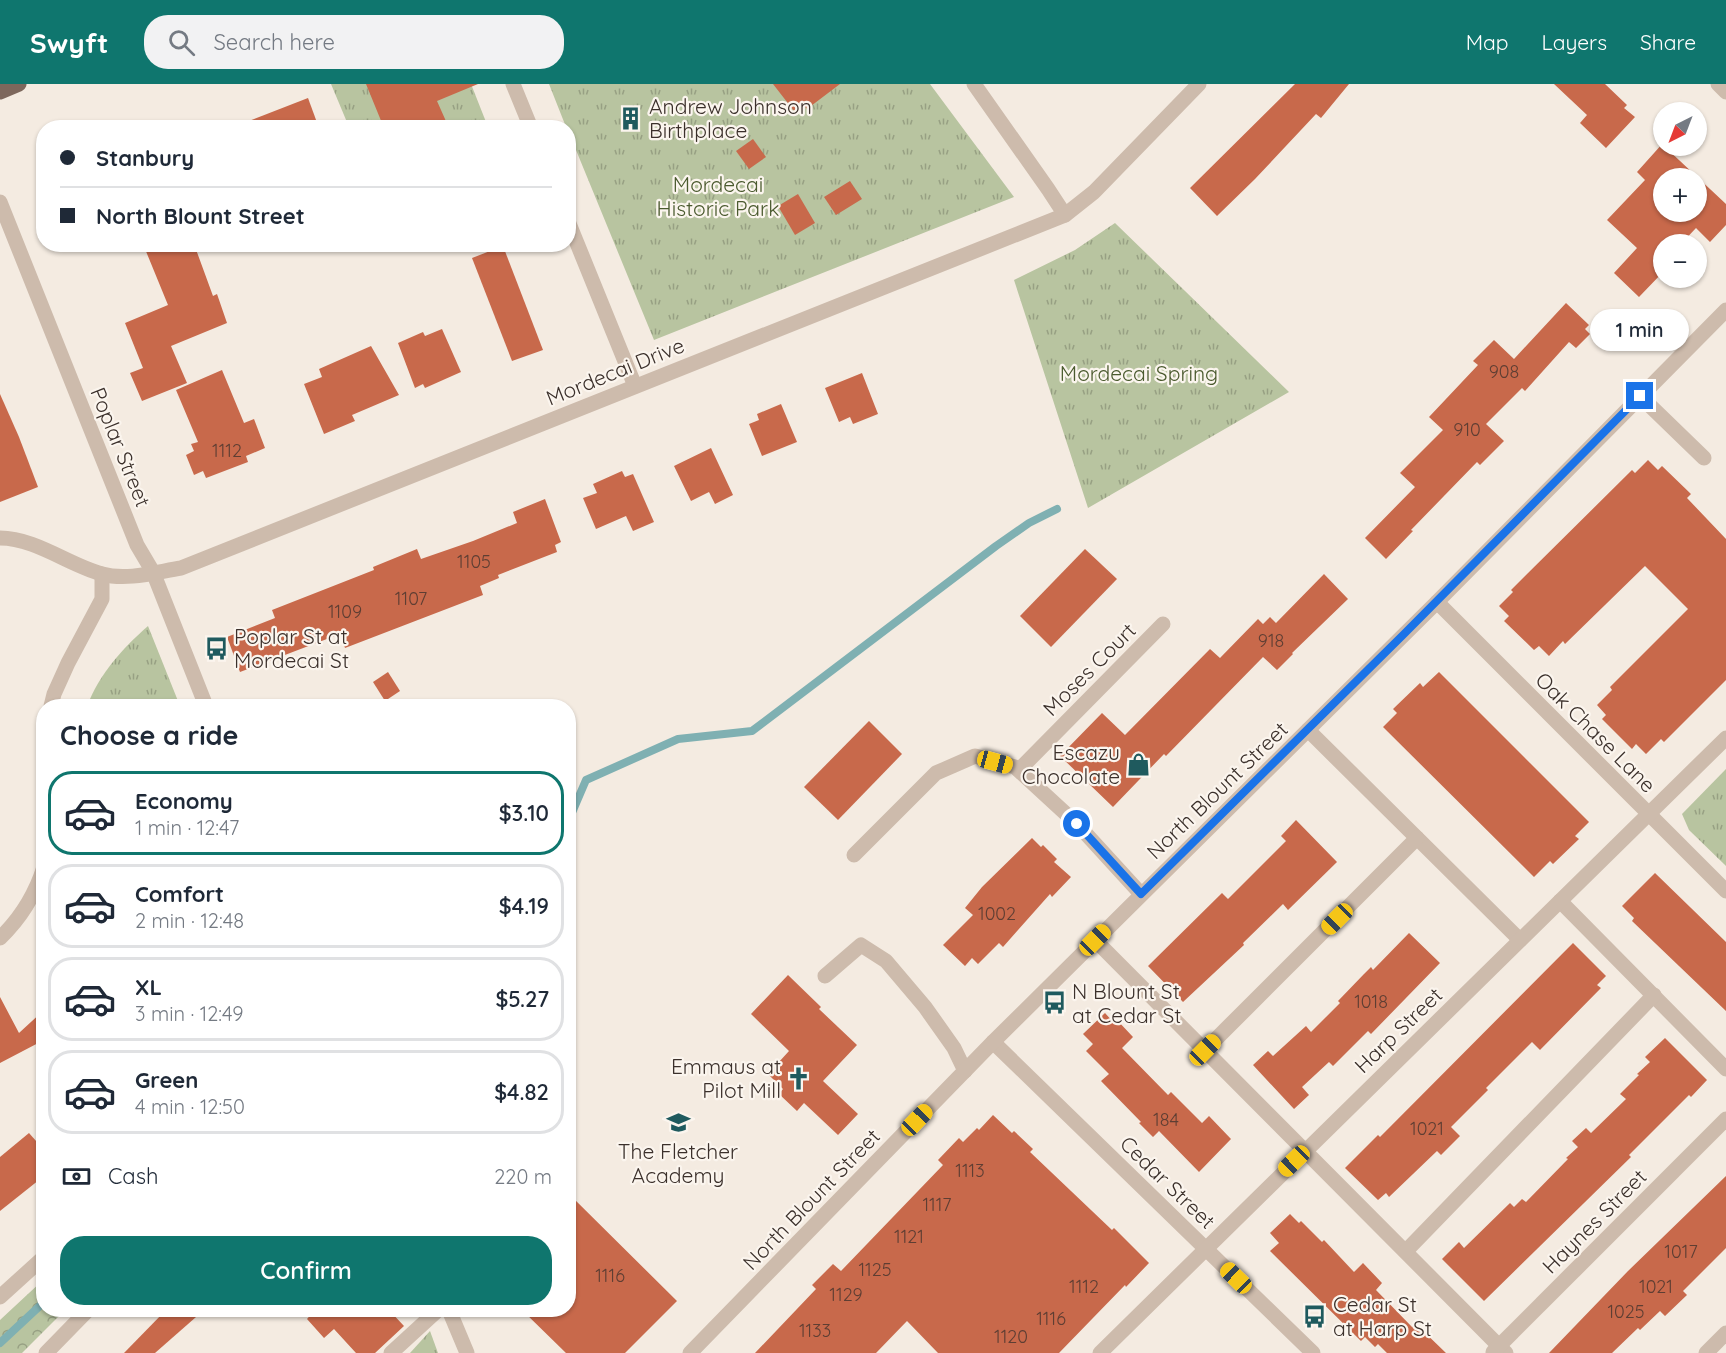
<!DOCTYPE html>
<meta charset="utf-8">
<style>
:root{--surface:#fff;--page:#f2f2f3;--text:#1f2937;--muted:#747a83;--line:#e0e1e3;--accent:#0f766e}
body{margin:0;font-family:Quicksand,sans-serif;background:var(--page);color:var(--text);height:100vh;display:flex;flex-direction:column;font-size:22px;white-space:nowrap}
*{box-sizing:border-box;margin:0}
p{font-size:20px;color:var(--muted)}
.icon{flex:none;width:33px;height:33px;fill:none;stroke:currentColor;stroke-width:2;stroke-linecap:round;stroke-linejoin:round}
.map{position:relative;flex:1;overflow:hidden}
.side{position:absolute;left:36px;top:615px;width:540px;height:618px;display:flex;flex-direction:column;background:var(--surface);border-radius:24px;box-shadow:0 2px 4px #0004}
.side>*{flex:none}
.guide{position:absolute;left:36px;top:36px;width:540px;height:132px;border-radius:24px;box-shadow:0 2px 4px #0004;display:grid;align-content:center;height:132px;padding:0 24px;background:var(--surface)}
.needle{width:39px;rotate:222deg}
.buttons{position:absolute;left:1653px;top:18px;display:grid;gap:12px}
.buttons a{display:grid;place-items:center;width:54px;height:54px;border-radius:50%;background:var(--surface);box-shadow:0 2px 4px #0004;font-size:30px}
.end{position:absolute;width:27px;height:27px;margin:-14px;border:8px solid #1a73e8;background:#fff;box-shadow:0 0 0 3px #fff}
.from{border-radius:50%}
.bubble{position:absolute;height:42px;border-radius:21px;background:var(--surface);box-shadow:0 2px 4px #0004;font-size:20px;font-weight:600;line-height:42px;text-align:center}
.car{position:absolute;width:18px;height:36px;margin:-18px -9px;border-radius:8px;box-shadow:0 0 4px 2px #0007;background:linear-gradient(#f5c518 24%,#345 0 40%,#f5c518 0 76%,#345 0 86%,#f5c518 0)}
.guide b{display:flex;align-items:center;gap:21px;height:57px;font-size:22px}
.guide b+b{border-top:2px solid var(--line)}
.guide i{width:15px;height:15px;background:var(--text)}
ul{padding:0;list-style:none}
li{display:flex;align-items:center;gap:18px;height:84px;margin:0 12px 9px;padding:0 12px;border:3px solid var(--line);border-radius:24px}
li div{flex:1}
li b{display:block;font-size:22px}
li em{font-style:normal;font-weight:600}
li.selected{border-color:var(--accent)}
li>.icon{width:54px;height:54px;stroke-width:1.5}
h2{padding:0 24px;font-size:27px;line-height:72px}
.pay{display:flex;align-items:center;gap:15px;height:66px;padding:0 24px;font-size:22px}
.pay p{margin-inline-start:auto}
.action{display:flex;gap:12px;margin-top:auto;padding:12px 24px}
.action a{flex:1;height:69px;border-radius:24px;background:var(--accent);color:#fff;font-size:24px;font-weight:600;line-height:69px;text-align:center}
header{display:flex;align-items:center;gap:36px;box-sizing:border-box;height:84px;padding:0 30px;background:var(--accent);color:#fff}
header strong{font-size:28px}
nav{display:flex;gap:33px;margin-inline-start:auto;font-size:21px}
.search{width:420px;height:54px;background:var(--page);display:flex;align-items:center;gap:15px;box-sizing:border-box;padding:0 21px;border-radius:24px;color:var(--muted);font-size:22px}
.map>svg:first-child{display:block}
</style>
<header>
<strong>Swyft</strong>
<div class="search"><svg class="icon" aria-label="search" viewBox="0 0 24 24"><circle cx="10" cy="10" r="6"/><path d="M15 15l6 6"/></svg>Search here</div>
<nav><a>Map</a><a>Layers</a><a>Share</a></nav>
</header>
<div class="map">
<svg width="1726" height="1269" viewBox="0 0 1726 1269">
<defs>
<pattern id="forest-crowns" width="20" height="18" patternUnits="userSpaceOnUse" patternTransform="scale(1.5)"><rect width="20" height="18" fill="#b8c4a0"/><path d="M2 6a3 3 0 1 1 6 0M12 15a3 3 0 1 1 6 0" fill="none" stroke="#97a083"/></pattern>
<pattern id="park-tufts" width="24" height="20" patternUnits="userSpaceOnUse" patternTransform="scale(1.5)"><rect width="24" height="20" fill="#b8c4a0"/><path d="M3 7l-1-3M5 7V3M7 7l1-3M15 17l-1-3M17 17v-4M19 17l1-3" fill="none" stroke="#97a083"/></pattern>
</defs>
<rect width="100%" height="100%" fill="#f4ebe1"/>
<!-- forest -->
<path fill="url(#forest-crowns)" d="M43 1196 44 1226H65L22 1269H0V1236Z"/>
<!-- park -->
<g fill="url(#park-tufts)">
<path d="M331 0H471L488 43H349Z"/>
<path d="M549 0H930L1014 113 654 256 569 49 568 44 566 43Z"/>
<path d="M1115 139 1289 308 1088 424 1014 196 1075 166Z"/>
<path d="M148 542 180 622H87C100 589 122 565 148 542Z"/>
<path d="M1726 685V782L1689 746 1682 730Z"/>
<path d="M430 1247 438 1269H410Z"/>
</g>
<g fill="none" stroke-linecap="round" stroke-linejoin="round">
<!-- stream -->
<g stroke="#7fb0b2" stroke-width="8">
<path d="M568 738 586 696 678 655 752 647 996 462 1029 439 1057 425"/>
<path d="M0 1259 44 1218"/>
</g>
</g>
<!-- building -->
<g fill="#c8694b" fill-rule="evenodd">
<path d="M366 0H478L437 17 449 44H384Z"/>
<path d="M773 0H840L807 25 803 20 794 27Z"/>
<path d="M1295 0H1349L1321 34 1316 30 1255 95 1217 132 1190 104Z"/>
<path d="M1554 0H1605L1627 21 1624 24 1635 33 1606 64 1580 39 1587 31Z"/>
<path d="M308 14 319 44H236V42Z"/>
<path d="M753 55 766 73 749 85 736 67Z"/>
<path d="M1663 59 1664 62 1726 120V141L1710 158 1696 144 1681 160H1664V187L1639 213 1614 189 1637 164 1607 136 1645 96 1637 88ZM1664 94H1696V128H1664Z"/>
<path d="M850 97 862 115 836 131 824 113Z"/>
<path d="M798 110 815 139 795 151 778 122Z"/>
<path d="M143 160H194L213 212 217 210 227 239 171 262 187 299 142 317 130 289 143 284 125 239 168 221Z"/>
<path d="M503 162 543 266 512 277 472 174Z"/>
<path d="M1566 219 1589 241 1585 245 1590 250 1576 264 1569 258 1525 307 1522 304 1486 340 1504 357 1480 381 1477 378 1411 446 1413 447 1386 475 1365 454 1415 403 1400 389 1443 346 1429 333 1478 281 1473 277 1494 256 1514 275Z"/>
<path d="M442 245 461 288 425 304 423 300 415 304 398 259 423 248 425 252Z"/>
<path d="M371 262 399 311 352 331 355 337 324 350 304 300 322 293 319 285Z"/>
<path d="M222 286 244 339 254 335 265 364 246 372 248 378 206 394 203 387 194 391 186 371 194 367 191 360 198 358 176 306Z"/>
<path d="M862 289 878 330 853 340 850 333 839 338 825 304Z"/>
<path d="M0 310 19 353 38 403 0 418Z"/>
<path d="M781 320 797 358 762 372 749 340 759 336 757 330Z"/>
<path d="M711 364 733 411 715 420 709 408 691 417 674 382Z"/>
<path d="M1648 376 1658 386 1662 382 1691 410 1687 414 1726 455V596L1664 658 1661 655 1646 670 1636 660 1632 665 1602 635 1606 631 1597 621 1612 606 1610 603 1688 525 1645 482 1565 560 1563 557 1549 572 1539 562 1534 566 1504 537 1509 532 1499 522 1513 508 1511 506 1632 386 1635 389Z"/>
<path d="M622 387 625 393 633 390 654 438 633 447 626 432 596 445 583 414 597 409 593 400Z"/>
<path d="M545 415 561 458 555 461 557 468 498 491 499 494 480 502 483 511 345 564 340 550 240 588 227 553 275 534 272 526 374 486 373 483 417 465 421 475 473 457 517 439 513 428Z"/>
<path d="M1085 465 1117 495 1051 563 1020 532Z"/>
<path d="M1324 490 1348 515 1292 569 1293 570 1277 586 1263 573 1166 672 1164 670 1113 723 1060 672 1102 629 1125 651 1210 565 1220 574 1258 535 1263 540 1270 533 1276 539Z"/>
<path d="M388 588 400 607 385 617 373 598Z"/>
<path d="M1439 588 1589 738 1575 752 1579 755 1553 780 1550 777 1534 793 1383 643 1397 629 1393 625 1420 599 1423 603Z"/>
<path d="M869 637 902 670 838 736 804 703Z"/>
<path d="M1296 736 1337 778 1288 826 1283 820 1243 859 1244 861 1183 918 1148 882 1222 809 1228 815 1286 757 1281 752Z"/>
<path d="M1032 754 1041 763 1043 761 1057 775 1054 778 1071 793 1052 813 1050 810 1003 863 999 859 978 880 972 874 965 882 943 861 973 831 965 824 982 803Z"/>
<path d="M1655 789 1726 858V927L1632 837 1634 834 1622 822Z"/>
<path d="M1409 849 1440 879 1371 950 1368 947 1333 982 1329 978 1302 1003 1309 1011 1294 1025 1253 981 1268 967 1273 972 1306 942 1311 948 1340 919 1338 917 1364 890 1371 883 1373 886Z"/>
<path d="M1573 859 1606 892 1597 901 1601 904 1540 966 1532 958 1486 1004 1488 1006 1451 1043 1460 1052 1441 1071 1437 1067 1389 1113 1386 1109 1378 1116 1345 1084 1378 1051 1380 1053Z"/>
<path d="M788 891 821 923 819 925 857 961 823 997 858 1030 838 1051 804 1019 797 1027 779 1010 783 1005 768 990 789 967 751 930Z"/>
<path d="M0 913 19 949 44 926V956L0 979Z"/>
<path d="M1105 929 1114 939 1117 936 1133 953 1122 964 1168 1011 1171 1008 1202 1039 1209 1032 1231 1055 1199 1088 1159 1047 1153 1053 1139 1039 1141 1038 1101 997 1109 990 1086 967 1093 960 1083 950Z"/>
<path d="M1665 954 1707 996 1691 1013 1689 1011 1629 1071 1631 1073 1484 1217 1442 1175 1459 1158 1464 1164 1510 1119 1514 1123 1522 1115 1526 1118 1568 1075 1566 1074 1578 1063 1572 1057 1586 1044 1591 1049 1626 1015 1620 1010 1639 991 1637 990 1650 978 1645 973Z"/>
<path d="M993 1031 1012 1049 1014 1047 1033 1065 1030 1068 1112 1146 1114 1144 1149 1179 1126 1203 1125 1201 1059 1269H938L907 1237 876 1269H755L816 1205 812 1201 833 1180 841 1187 943 1081 938 1076 959 1054 963 1058 977 1044 979 1046Z"/>
<path d="M29 1049 44 1066V1092L0 1127V1073Z"/>
<path d="M1726 1092V1164L1683 1207 1687 1211 1665 1232 1660 1227 1640 1246 1638 1244 1612 1269H1549L1628 1187Z"/>
<path d="M568 1109 677 1217 625 1269H566L522 1226H568Z"/>
<path d="M1290 1130 1299 1139 1301 1137 1322 1158 1324 1156 1354 1188 1363 1179 1382 1199 1376 1206 1412 1243 1416 1240 1446 1269H1387L1378 1260 1375 1263 1365 1253 1361 1257 1270 1167 1279 1159 1270 1149Z"/>
<path d="M166 1226H204L155 1269H124Z"/>
<path d="M315 1226H389L404 1242 375 1269H356L334 1245 324 1254 307 1235Z"/>
</g>
<g fill="none" stroke-linecap="round" stroke-linejoin="round">
<!-- minor -->
<g stroke="#cdbbac" stroke-width="15">
<path d="M513 0 531 44"/>
<path d="M974 0 1048 105 1065 131"/>
<path d="M1718 0 1726 8"/>
<path d="M0 118 137 461 153 488 206 622"/>
<path d="M568 137 635 302"/>
<path d="M1640 312 1704 374"/>
<path d="M0 454C35 454 69 481 102 490 127 497 156 488 181 484L1065 131 1094 108 1199 0"/>
<path d="M1437 518 1726 807"/>
<path d="M51 622 54 610 68 579 102 515V490"/>
<path d="M1308 646 1520 856"/>
<path d="M1019 686 1163 540"/>
<path d="M854 771 936 689 975 672 1015 683 1077 740 1141 810"/>
<path d="M1560 817 1726 985"/>
<path d="M0 854C22 833 35 811 44 783"/>
<path d="M1095 856 1506 1269"/>
<path d="M825 892 861 861 886 877 925 923 954 964 965 987"/>
<path d="M993 958 1313 1269"/>
<path d="M1205 966 1417 754"/>
<path d="M1406 1167 1654 911"/>
<path d="M0 1213 44 1173"/>
<path d="M449 1226 467 1269"/>
<path d="M1493 1268 1726 1035"/>
<path d="M46 1269 88 1226"/>
<path d="M391 1269 438 1226"/>
<path d="M690 1269 993 958 1437 518 1726 226"/>
<path d="M1100 1269 1726 654"/>
<path d="M1706 1269 1726 1249"/>
</g>
<!-- major -->
<path stroke="#7d675c" stroke-width="15" d="M0 8 19 0"/>
</g>
<g fill="none" stroke-linecap="round" stroke-linejoin="round">
<!-- route -->
<path stroke="#1a73e8" stroke-width="8" d="M1077 740 1141 810 1404 550 1640 312"/>
</g>
<!-- icons -->
<defs>
<symbol id="building-bare" viewBox="-9 -9 18 18"><path d="M-4-6H4V6H1V3H-1V6H-4ZM-2.5-4.3h1.7v1.8h-1.7ZM.8-4.3h1.7v1.8H.8ZM-2.5-1h1.7V.8h-1.7ZM.8-1h1.7V.8H.8Z" fill="#1f5a5e" stroke="#fbf5ee" stroke-width="2.5" paint-order="stroke"/></symbol>
<symbol id="bus-bare" viewBox="-9 -9 18 18"><path d="M-5-6H5V4H4V6H2V4H-2V6H-4V4H-5ZM-3.5-4V0h7V-4ZM-3.5 1.2v1.5H-2V1.2ZM2 1.2v1.5H3.5V1.2Z" fill="#1f5a5e" stroke="#fbf5ee" stroke-width="2.5" paint-order="stroke"/></symbol>
<symbol id="shop-bare" viewBox="-9 -9 18 18"><path d="M-5-2.5h2.3a2.7 3.5 0 0 1 5.4 0H5L5.5 6h-11ZM-1.5-2.5h3a1.5 2.3 0 0 0-3 0Z" fill="#1f5a5e" stroke="#fbf5ee" stroke-width="2.5" paint-order="stroke"/></symbol>
<symbol id="church-bare" viewBox="-9 -9 18 18"><path d="M-1.2-6h2.4v3.5h3.3v2.4h-3.3V6h-2.4V-.1h-3.3v-2.4h3.3Z" fill="#1f5a5e" stroke="#fbf5ee" stroke-width="2.5" paint-order="stroke"/></symbol>
<symbol id="school-bare" viewBox="-9 -9 18 18"><path d="M0-5L7-2L0 1L-7-2ZM-4 1L0 2.5L4 1V4Q0 6-4 4Z" fill="#1f5a5e" stroke="#fbf5ee" stroke-width="2.5" paint-order="stroke"/></symbol>
</defs>
<g fill-rule="evenodd">
<use href="#building-bare" x="614" y="18" width="33" height="33"/>
<use href="#bus-bare" x="200" y="548" width="33" height="33"/>
<use href="#shop-bare" x="1122" y="664" width="33" height="33"/>
<use href="#bus-bare" x="1038" y="902" width="33" height="33"/>
<use href="#church-bare" x="782" y="978" width="33" height="33"/>
<use href="#school-bare" x="662" y="1022" width="33" height="33"/>
<use href="#bus-bare" x="1298" y="1216" width="33" height="33"/>
</g>
<g text-anchor="middle" dominant-baseline="central" stroke-width="4.5" stroke-linejoin="round" paint-order="stroke">
<!-- number labels -->
<g font-size="18" fill="#5e3e33">
<text x="1504" y="287">908</text>
<text x="1467" y="345">910</text>
<text x="227" y="366">1112</text>
<text x="474" y="477">1105</text>
<text x="411" y="514">1107</text>
<text x="345" y="527">1109</text>
<text x="1271" y="556">918</text>
<text x="997" y="829">1002</text>
<text x="1371" y="917">1018</text>
<text x="1166" y="1035">184</text>
<text x="1427" y="1044">1021</text>
<text x="970" y="1086">1113</text>
<text x="937" y="1120">1117</text>
<text x="909" y="1152">1121</text>
<text x="1681" y="1167">1017</text>
<text x="875" y="1185">1125</text>
<text x="610" y="1191">1116</text>
<text x="1084" y="1202">1112</text>
<text x="1656" y="1202">1021</text>
<text x="846" y="1210">1129</text>
<text x="1626" y="1227">1025</text>
<text x="1051" y="1234">1116</text>
<text x="815" y="1246">1133</text>
<text x="1011" y="1252">1120</text>
</g>
<!-- poi labels -->
<g font-size="21" fill="#3b302b" stroke="#fbf5ee" text-anchor="start">
<text x="649" y="22">Andrew Johnson<tspan x="649" dy="24">Birthplace</tspan></text>
<text x="234" y="552">Poplar St at<tspan x="234" dy="24">Mordecai St</tspan></text>
<text x="1120" y="668" text-anchor="end">Escazu<tspan x="1120" dy="24">Chocolate</tspan></text>
<text x="1072" y="907">N Blount St<tspan x="1072" dy="24">at Cedar St</tspan></text>
<text x="781" y="982" text-anchor="end">Emmaus at<tspan x="781" dy="24">Pilot Mill</tspan></text>
<text x="678" y="1067" text-anchor="middle">The Fletcher<tspan x="678" dy="24">Academy</tspan></text>
<text x="1333" y="1220">Cedar St<tspan x="1333" dy="24">at Harp St</tspan></text>
</g>
<!-- park labels -->
<g font-size="21" fill="#4a5a2e" stroke="#fbf5ee">
<text x="718" y="100">Mordecai<tspan x="718" dy="24">Historic Park</tspan></text>
<text x="1139" y="289">Mordecai Spring</text>
</g>
<!-- street labels -->
<g font-size="21" fill="#3b302b" stroke="#fbf5ee">
<text transform="translate(615 287) rotate(-22)">Mordecai Drive</text>
<text transform="translate(121 363) rotate(68)">Poplar Street</text>
<text transform="translate(1089 585) rotate(-45)">Moses Court</text>
<text transform="translate(1596 648) rotate(45)">Oak Chase Lane</text>
<text transform="translate(1217 706) rotate(-44)">North Blount Street</text>
<text transform="translate(1398 946) rotate(-44)">Harp Street</text>
<text transform="translate(1168 1098) rotate(44)">Cedar Street</text>
<text transform="translate(811 1115) rotate(-46)">North Blount Street</text>
<text transform="translate(1594 1137) rotate(-45)">Haynes Street</text>
</g>
</g>
</svg>
<div class="buttons">
<a><svg class="needle" viewBox="-14 -14 28 28"><path d="M0-13l5 13h-10z" fill="#e53935"/><path d="M0 13l5-13h-10z" fill="#747a83"/></svg></a>
<a>+</a>
<a>−</a>
</div>
<i class="end from" style="left:1077px;top:740px"></i>
<i class="end" style="left:1640px;top:312px"></i>
<div class="bubble" style="left:1590px;top:225px;width:99px">1 min</div>
<i class="car" style="left:995px;top:678px;rotate:105deg"></i>
<i class="car" style="left:1337px;top:835px;rotate:225deg"></i>
<i class="car" style="left:1095px;top:856px;rotate:45deg"></i>
<i class="car" style="left:1205px;top:966px;rotate:45deg"></i>
<i class="car" style="left:917px;top:1036px;rotate:44deg"></i>
<i class="car" style="left:1294px;top:1077px;rotate:226deg"></i>
<i class="car" style="left:1236px;top:1194px;rotate:314deg"></i>
<div class="guide">
<b><i class="from"></i>Stanbury</b>
<b><i></i>North Blount Street</b>
</div>
<section class="side">
<h2>Choose a ride</h2>
<ul>
<li class="selected"><svg class="icon" aria-label="car" viewBox="0 0 24 24"><path d="M5 17H2v-5l4-1 3-4h7l3 4 3 1v5h-3M9 17h6M6 11h13"/><circle cx="7" cy="17" r="2"/><circle cx="17" cy="17" r="2"/></svg><div><b>Economy</b><p>1 min · 12:47</p></div><em>$3.10</em></li>
<li><svg class="icon" aria-label="car" viewBox="0 0 24 24"><path d="M5 17H2v-5l4-1 3-4h7l3 4 3 1v5h-3M9 17h6M6 11h13"/><circle cx="7" cy="17" r="2"/><circle cx="17" cy="17" r="2"/></svg><div><b>Comfort</b><p>2 min · 12:48</p></div><em>$4.19</em></li>
<li><svg class="icon" aria-label="car" viewBox="0 0 24 24"><path d="M5 17H2v-5l4-1 3-4h7l3 4 3 1v5h-3M9 17h6M6 11h13"/><circle cx="7" cy="17" r="2"/><circle cx="17" cy="17" r="2"/></svg><div><b>XL</b><p>3 min · 12:49</p></div><em>$5.27</em></li>
<li><svg class="icon" aria-label="car" viewBox="0 0 24 24"><path d="M5 17H2v-5l4-1 3-4h7l3 4 3 1v5h-3M9 17h6M6 11h13"/><circle cx="7" cy="17" r="2"/><circle cx="17" cy="17" r="2"/></svg><div><b>Green</b><p>4 min · 12:50</p></div><em>$4.82</em></li>
</ul>
<div class="pay"><svg class="icon" aria-label="cash" viewBox="0 0 24 24"><path d="M3 7h18v10H3z"/><circle cx="12" cy="12" r="2"/></svg>Cash<p>220 m</p></div>
<div class="action"><a>Confirm</a></div>
</section>
</div>
